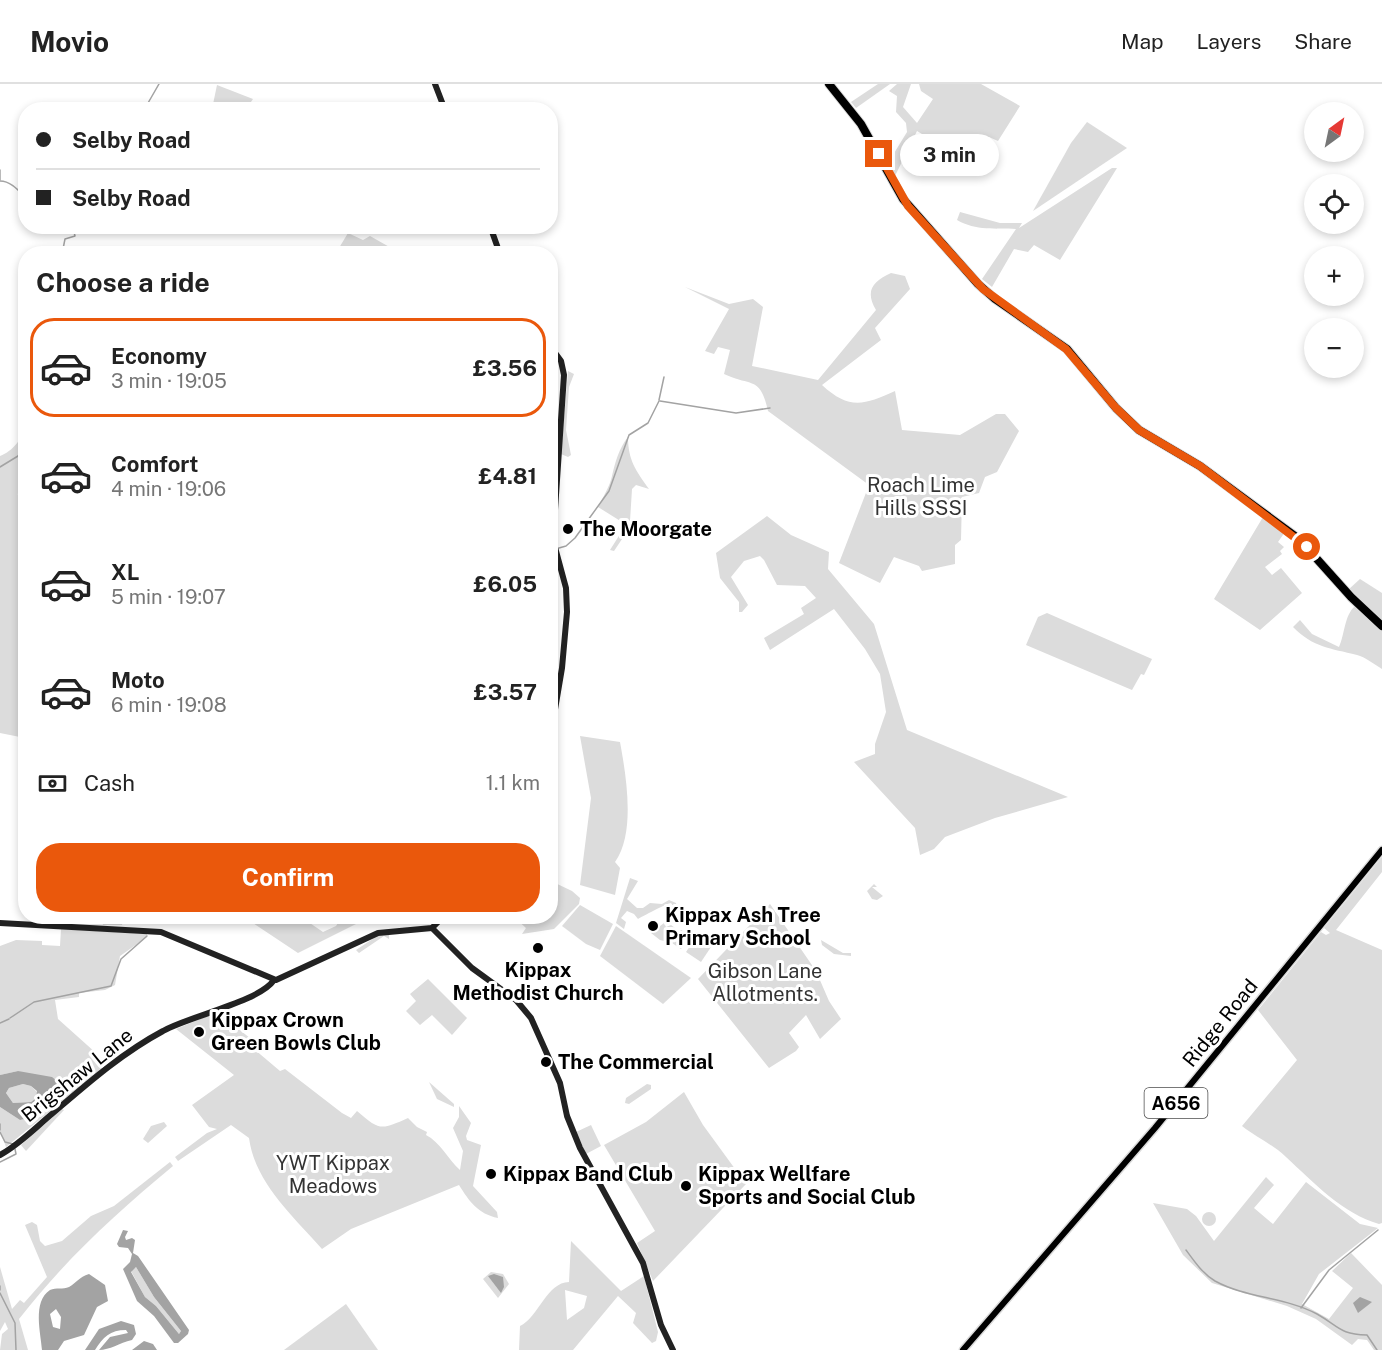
<!DOCTYPE html>
<meta charset="utf-8">
<style>
:root{--surface:#fff;--page:#f2f2f2;--text:#222;--muted:#767676;--line:#e0e0e0;--accent:#ea580c}
body{margin:0;font-family:"Public Sans",sans-serif;background:var(--page);color:var(--text);height:100vh;display:flex;flex-direction:column;font-size:22px;white-space:nowrap}
*{box-sizing:border-box;margin:0}
p{font-size:20px;color:var(--muted)}
.icon{flex:none;width:33px;height:33px;fill:none;stroke:currentColor;stroke-width:2;stroke-linecap:round;stroke-linejoin:round}
.map{position:relative;flex:1;overflow:hidden}
.sheet{position:absolute;left:18px;top:162px;width:540px;height:678px;display:flex;flex-direction:column;background:var(--surface);border-radius:24px;box-shadow:0 3px 9px #0003}
.sheet>*{flex:none}
.banner{position:absolute;left:18px;top:18px;width:540px;height:132px;border-radius:24px;box-shadow:0 3px 9px #0003;display:grid;align-content:center;height:132px;padding:0 18px;background:var(--surface)}
.needle{width:39px;rotate:33deg}
.buttons{position:absolute;left:1304px;top:18px;display:grid;gap:12px}
.buttons a{display:grid;place-items:center;width:60px;height:60px;border-radius:50%;background:var(--surface);box-shadow:0 3px 9px #0003;font-size:30px}
.end{position:absolute;width:27px;height:27px;margin:-14px;border:8px solid #ea580c;background:#fff;box-shadow:0 0 0 3px #fff}
.from{border-radius:50%}
.bubble{position:absolute;height:42px;border-radius:21px;background:var(--surface);box-shadow:0 3px 9px #0003;font-size:20px;font-weight:700;line-height:42px;text-align:center}
.banner b{display:flex;align-items:center;gap:21px;height:57px;font-size:22px}
.banner b+b{border-top:2px solid var(--line)}
.banner i{width:15px;height:15px;background:var(--text)}
ul{padding:0;list-style:none}
li{display:flex;align-items:center;gap:18px;height:99px;margin:0 12px 9px;padding:0 6px;border:3px solid transparent;border-radius:24px}
li div{flex:1}
li b{display:block;font-size:22px}
li em{font-style:normal;font-weight:700}
li.active{border-color:var(--accent)}
li>.icon{width:54px;height:54px;stroke-width:1.5}
h2{padding:0 18px;font-size:27px;line-height:72px}
.pay{display:flex;align-items:center;gap:15px;height:66px;padding:0 18px;font-size:22px}
.pay p{margin-inline-start:auto}
.cta{display:flex;gap:12px;margin-top:auto;padding:12px 18px}
.cta a{flex:1;height:69px;border-radius:24px;background:var(--accent);color:#fff;font-size:24px;font-weight:700;line-height:69px;text-align:center}
header{display:flex;align-items:center;gap:36px;box-sizing:border-box;height:84px;padding:0 30px;background:var(--surface);border-bottom:2px solid var(--line)}
header strong{font-size:28px}
nav{display:flex;gap:33px;margin-inline-start:auto;font-size:21px}
.map>svg:first-child{display:block}
</style>
<header>
<strong>Movio</strong>
<nav><a>Map</a><a>Layers</a><a>Share</a></nav>
</header>
<div class="map">
<svg width="1382" height="1266" viewBox="0 0 1382 1266">
<rect width="100%" height="100%" fill="#fff"/>
<!-- green -->
<g fill="#dcdcdc" fill-rule="evenodd">
<path d="M878 0H890L856 24 851 18Z"/>
<path d="M897 0H911L903 23 917 39 933 15 921 7 919 0H981L1020 22 998 57 989 53 970 79 917 47 895 92 888 79 907 48 906 39 896 28 897 12 889 7Z"/>
<path d="M217 1 253 15 246 25H212Z"/>
<path d="M1087 38 1127 64 1033 127 1071 59Z"/>
<path d="M1112 84H1117L1060 176 1034 161 1028 168 1014 165 992 203 982 195 1016 145C996 144 976 147 957 136L960 128 1000 139H1022L1019 144Z"/>
<path d="M348 149 363 156 370 152 400 169H336Z"/>
<path d="M891 189 905 192 910 205 875 244 881 256 822 301C849 326 864 321 895 307L902 346 960 351 996 330H1005L1019 347 997 388 985 393 979 409 962 413 961 456 955 461V480L922 487 919 482 894 473 880 499 839 479 869 401 768 327C760 291 751 303 724 290L730 266 718 263 714 270 705 267 729 225 685 203 729 220 753 215 763 223 752 282 818 296 876 226C865 207 872 198 891 189Z"/>
<path d="M568 287 574 290 569 303 566 346 571 371 568 373 561 370Z"/>
<path d="M25 339V399L17 411 25 403V654L0 649V372C13 367 24 354 25 339Z"/>
<path d="M628 353C628 376 636 387 649 405L636 401 632 405 630 437 624 440 626 449 614 467 610 466 622 447V438L598 423C603 413 610 402 612 392 615 379 619 364 628 353Z"/>
<path d="M767 432 791 451 829 468 828 485 874 540 907 646 1068 713 995 734 945 753 934 765 920 771 915 744 854 678 875 670V660L886 628 880 590 865 565 834 525 770 566 764 554 804 530 801 524 816 514 805 502 777 501 764 476 760 472 744 477 731 493 748 521 742 528H739V518L720 494 716 469Z"/>
<path d="M1263 433 1285 448 1278 458 1284 463 1280 467 1282 470 1265 483 1272 491 1281 484 1302 509 1260 546 1214 515Z"/>
<path d="M1360 495 1382 509V538L1348 506Z"/>
<path d="M1355 522 1382 546V585C1374 580 1365 573 1357 571 1330 564 1314 564 1293 543L1300 536 1312 550 1339 563C1345 550 1344 532 1355 522Z"/>
<path d="M1047 529 1152 575 1144 591 1141 590 1132 606 1026 561 1038 533Z"/>
<path d="M580 652 620 658C626 691 636 749 615 778L620 784 615 811 580 801 591 714Z"/>
<path d="M1382 773V788L1336 846 1382 866V1139L1379 1140C1343 1130 1313 1098 1286 1073 1271 1059 1257 1054 1242 1042L1297 976 1258 926 1321 848 1326 851 1330 849 1324 844Z"/>
<path d="M630 794 638 797 627 815 637 824H643L650 819 662 820 669 816 676 819 677 823 675 825 671 819C668 819 641 833 638 835L634 830 627 827 621 834 626 838 624 845 616 839Z"/>
<path d="M551 797 572 807 580 814 579 820 554 845 522 850 526 844 514 833 550 832Z"/>
<path d="M874 800 877 803H872L883 812 877 816 872 815 867 807Z"/>
<path d="M770 820 816 887 829 917 841 935 820 955 806 931 789 949 799 963 796 967 769 984 698 895Z"/>
<path d="M580 821 613 840 600 866 586 860 562 842Z"/>
<path d="M104 833H124L122 841H103L101 834Z"/>
<path d="M244 833H301L323 848 336 842 342 833H365L366 835 298 869Z"/>
<path d="M664 839 666 843 671 841 675 844 664 857 660 856 651 849Z"/>
<path d="M616 842 691 894 663 920 600 872Z"/>
<path d="M61 845 147 850V853L120 872 115 901 105 906 79 909V913L55 916 58 935 106 978 96 990 6 1063 0 1046V1023L20 1036 30 1034 57 1008 18 987 0 991V862L16 856 42 857V861L60 862Z"/>
<path d="M681 846 690 851 681 865 672 859Z"/>
<path d="M389 849V855L384 852 359 869 356 866 377 852Z"/>
<path d="M696 853 711 863 701 878 686 868Z"/>
<path d="M821 856 843 869H851V872L834 870 822 861Z"/>
<path d="M428 895 467 934 452 951 432 931 420 941 406 927 416 917 410 910Z"/>
<path d="M217 928 255 958 252 962 254 965 280 987 285 985 342 1029 351 1034 357 1027C380 1047 381 1046 408 1034L417 1043 427 1048 426 1051C440 1058 448 1075 460 1086L463 1067 453 1044 459 1033V1022L471 1039 466 1052 467 1056 481 1061 473 1102 497 1128 498 1134C478 1130 469 1117 459 1101L351 1145 322 1165C293 1132 255 1099 249 1054L231 1041 178 1077 175 1073 207 1049 217 1045 209 1043 192 1021 234 991 176 945Z"/>
<path d="M429 998 454 1020V1023L437 1015Z"/>
<path d="M23 1000 31 1002 37 1008 36 1014 31 1018 13 1019 6 1009 9 1004Z"/>
<path d="M647 1000 651 1001V1005L629 1020 625 1019 626 1014Z"/>
<path d="M684 1008 703 1041 746 1100 653 1197 637 1159 655 1147 604 1061 646 1038Z"/>
<path d="M62 1025 64 1026 26 1067 21 1061Z"/>
<path d="M164 1038 167 1042 148 1059 143 1055 151 1042Z"/>
<path d="M591 1041 601 1062 586 1070 576 1048Z"/>
<path d="M170 1078 173 1082C115 1130 66 1175 19 1235L28 1266H0L2 1250 8 1245 5 1238 0 1247V1183L12 1225 20 1216 24 1219 47 1193 25 1141 32 1138 37 1141 40 1157 45 1162 62 1157 91 1132 114 1122Z"/>
<path d="M1266 1093 1274 1101 1254 1124 1273 1140 1306 1098 1360 1140 1378 1144 1319 1190 1302 1220 1329 1235 1353 1204 1332 1187 1351 1169 1382 1201V1266H1374L1367 1256 1358 1255 1352 1261 1316 1235 1287 1222 1212 1199 1183 1171 1153 1119 1187 1125 1196 1132 1214 1157Z"/>
<circle cx="1209" cy="1135" r="7"/>
<path d="M571 1157 621 1207 644 1192 658 1248 656 1257 652 1259 633 1239 636 1229 618 1212 573 1266H519L520 1242C538 1234 547 1198 569 1198ZM565 1206 587 1212 584 1224 567 1236Z"/>
<path d="M136 1183 154 1213 181 1247 179 1250 156 1222 145 1213 131 1187Z"/>
<path d="M491 1188 503 1190 509 1200 498 1214 483 1195Z"/>
<path d="M346 1220 378 1266H284Z"/>
</g>
<!-- water -->
<g fill="#a3a3a3" fill-rule="evenodd">
<path d="M18 987 52 993 62 1001 30 1034 20 1036 0 1023V991ZM23 1000 31 1002 37 1007 36 1014 31 1018 13 1019 6 1009 9 1004Z"/>
<path d="M123 1146 128 1147 125 1153 126 1156 132 1154 135 1156 133 1169 138 1172 189 1246 188 1250 178 1259H174L154 1232 137 1217 123 1185 130 1178 132 1170 128 1164 119 1163 117 1160ZM136 1183 154 1213 181 1247 179 1250 156 1222 145 1213 131 1188Z"/>
<path d="M89 1190 105 1201 108 1217 97 1223 84 1251 64 1257 58 1266H42C41 1249 32 1218 50 1206 56 1203 63 1206 69 1203 76 1199 79 1193 89 1190ZM56 1225 61 1233 60 1245 53 1243 50 1230Z"/>
<path d="M494 1190 503 1193 504 1203 501 1209 488 1192Z"/>
<path d="M1360 1213 1372 1218 1358 1229 1353 1219Z"/>
<path d="M121 1237 134 1241 136 1250 132 1256C119 1259 110 1266 99 1266L110 1253 128 1249 126 1246C110 1246 103 1253 95 1266H85L99 1245Z"/>
<path d="M144 1257 153 1260 157 1266H132Z"/>
</g>
<g fill="none" stroke-linecap="round" stroke-linejoin="round">
<!-- stream -->
<g stroke="#a3a3a3" stroke-width="1.5">
<path d="M144 26 159 0"/>
<path d="M0 86V96"/>
<path d="M0 97C11 97 19 107 26 114"/>
<path d="M62 170 65 155 75 152 73 144 86 142"/>
<path d="M659 316 664 293"/>
<path d="M660 317 736 329 770 324"/>
<path d="M0 383 18 372 26 358"/>
<path d="M559 464 566 462 575 454 609 407 629 351 648 339 659 317"/>
<path d="M10 934 34 918 111 902 121 875 147 852"/>
<path d="M0 939 9 935"/>
<path d="M0 1040V1046"/>
<path d="M0 1048 5 1058 13 1060"/>
<path d="M0 1078 16 1070 15 1065"/>
<path d="M1186 1166C1194 1177 1203 1190 1215 1197 1246 1214 1285 1213 1317 1230 1340 1243 1339 1250 1367 1251L1377 1266"/>
<path d="M0 1202V1206"/>
<path d="M0 1209 15 1239 16 1266"/>
<path d="M1301 1224 1329 1186 1378 1146"/>
</g>
<defs>
<path id="primary" d="M963 1266 1155 1044 1382 766"/>
<path id="highway" d="M829 0 861 40 903 115 978 200 995 215 1067 265 1116 324 1139 346 1200 382 1299 455 1351 513 1382 542"/>
</defs>
<!-- primary casing -->
<use href="#primary" stroke="#dbdbdb" stroke-width="9"/>
<!-- highway casing -->
<use href="#highway" stroke="#dbdbdb" stroke-width="10"/>
<!-- secondary -->
<g stroke="#222" stroke-width="6">
<path d="M435 0 445 26"/>
<path d="M490 142 500 170"/>
<path d="M550 262 561 277 564 291 553 456 566 504 567 528 562 584 550 655"/>
<path d="M0 839 161 848 276 896 378 849 432 844 444 832"/>
<path d="M432 844 472 884 516 916 531 934 560 999 567 1032 580 1064 643 1179 661 1241 673 1266"/>
<path d="M0 1071C20 1060 36 1043 53 1029 88 999 122 969 163 947 189 932 259 918 274 896"/>
</g>
<!-- primary -->
<use href="#primary" stroke="#000" stroke-width="6"/>
<!-- highway -->
<use href="#highway" stroke="#000" stroke-width="8"/>
</g>
<g fill="none" stroke-linecap="round" stroke-linejoin="round">
<!-- route -->
<path stroke="#ea580c" stroke-width="8" d="M879 70 908 122 983 205 1066 265 1116 324 1139 346 1200 382 1307 463"/>
</g>
<!-- markers -->
<g fill="#000" stroke="#fff" stroke-width="2">
<circle cx="568" cy="445" r="6"/>
<circle cx="653" cy="842" r="6"/>
<circle cx="538" cy="864" r="6"/>
<circle cx="199" cy="948" r="6"/>
<circle cx="546" cy="978" r="6"/>
<circle cx="491" cy="1090" r="6"/>
<circle cx="686" cy="1102" r="6"/>
</g>
<g text-anchor="middle" dominant-baseline="central" stroke-width="6" stroke-linejoin="round" paint-order="stroke">
<!-- shield labels -->
<rect fill="#fff" stroke="#4c4c4c" stroke-width="1.5" x="1144.5" y="1004" width="63" height="30" rx="4.5"/>
<g font-size="18" font-weight="bold" fill="#000">
<text x="1176" y="1019">A656</text>
</g>
<!-- park labels -->
<g font-size="20" fill="#333" stroke="#fff">
<text x="921" y="401">Roach Lime<tspan x="921" dy="23">Hills SSSI</tspan></text>
<text x="765" y="887">Gibson Lane<tspan x="765" dy="23">Allotments.</tspan></text>
<text x="333" y="1079">YWT Kippax<tspan x="333" dy="23">Meadows</tspan></text>
</g>
<!-- poi labels -->
<g font-size="20" font-weight="bold" fill="#000" stroke="#fff" text-anchor="start">
<text x="580" y="445">The Moorgate</text>
<text x="665" y="831">Kippax Ash Tree<tspan x="665" dy="23">Primary School</tspan></text>
<text x="538" y="886" text-anchor="middle">Kippax<tspan x="538" dy="23">Methodist Church</tspan></text>
<text x="211" y="936">Kippax Crown<tspan x="211" dy="23">Green Bowls Club</tspan></text>
<text x="558" y="978">The Commercial</text>
<text x="503" y="1090">Kippax Band Club</text>
<text x="698" y="1090">Kippax Wellfare<tspan x="698" dy="23">Sports and Social Club</tspan></text>
</g>
<!-- street labels -->
<g font-size="20" fill="#000" stroke="#fff">
<text transform="translate(1220 939) rotate(-51)">Ridge Road</text>
<text transform="translate(77 991) rotate(-39)">Brigshaw Lane</text>
</g>
</g>
</svg>
<div class="buttons">
<a><svg class="needle" viewBox="-14 -14 28 28"><path d="M0-13l5 13h-10z" fill="#e53935"/><path d="M0 13l5-13h-10z" fill="#767676"/></svg></a>
<a><svg class="icon" aria-label="locate" viewBox="0 0 24 24"><circle cx="12" cy="12" r="6"/><path d="M12 2v4M12 18v4M2 12h4M18 12h4"/></svg></a>
<a>+</a>
<a>−</a>
</div>
<i class="end from" style="left:1307px;top:463px"></i>
<i class="end" style="left:879px;top:70px"></i>
<div class="bubble" style="left:900px;top:50px;width:99px">3 min</div>
<div class="banner">
<b><i class="from"></i>Selby Road</b>
<b><i></i>Selby Road</b>
</div>
<section class="sheet">
<h2>Choose a ride</h2>
<ul>
<li class="active"><svg class="icon" aria-label="car" viewBox="0 0 24 24"><path d="M5 17H2v-5l4-1 3-4h7l3 4 3 1v5h-3M9 17h6M6 11h13"/><circle cx="7" cy="17" r="2"/><circle cx="17" cy="17" r="2"/></svg><div><b>Economy</b><p>3 min · 19:05</p></div><em>£3.56</em></li>
<li><svg class="icon" aria-label="car" viewBox="0 0 24 24"><path d="M5 17H2v-5l4-1 3-4h7l3 4 3 1v5h-3M9 17h6M6 11h13"/><circle cx="7" cy="17" r="2"/><circle cx="17" cy="17" r="2"/></svg><div><b>Comfort</b><p>4 min · 19:06</p></div><em>£4.81</em></li>
<li><svg class="icon" aria-label="car" viewBox="0 0 24 24"><path d="M5 17H2v-5l4-1 3-4h7l3 4 3 1v5h-3M9 17h6M6 11h13"/><circle cx="7" cy="17" r="2"/><circle cx="17" cy="17" r="2"/></svg><div><b>XL</b><p>5 min · 19:07</p></div><em>£6.05</em></li>
<li><svg class="icon" aria-label="car" viewBox="0 0 24 24"><path d="M5 17H2v-5l4-1 3-4h7l3 4 3 1v5h-3M9 17h6M6 11h13"/><circle cx="7" cy="17" r="2"/><circle cx="17" cy="17" r="2"/></svg><div><b>Moto</b><p>6 min · 19:08</p></div><em>£3.57</em></li>
</ul>
<div class="pay"><svg class="icon" aria-label="cash" viewBox="0 0 24 24"><path d="M3 7h18v10H3z"/><circle cx="12" cy="12" r="2"/></svg>Cash<p>1.1 km</p></div>
<div class="cta"><a>Confirm</a></div>
</section>
</div>
